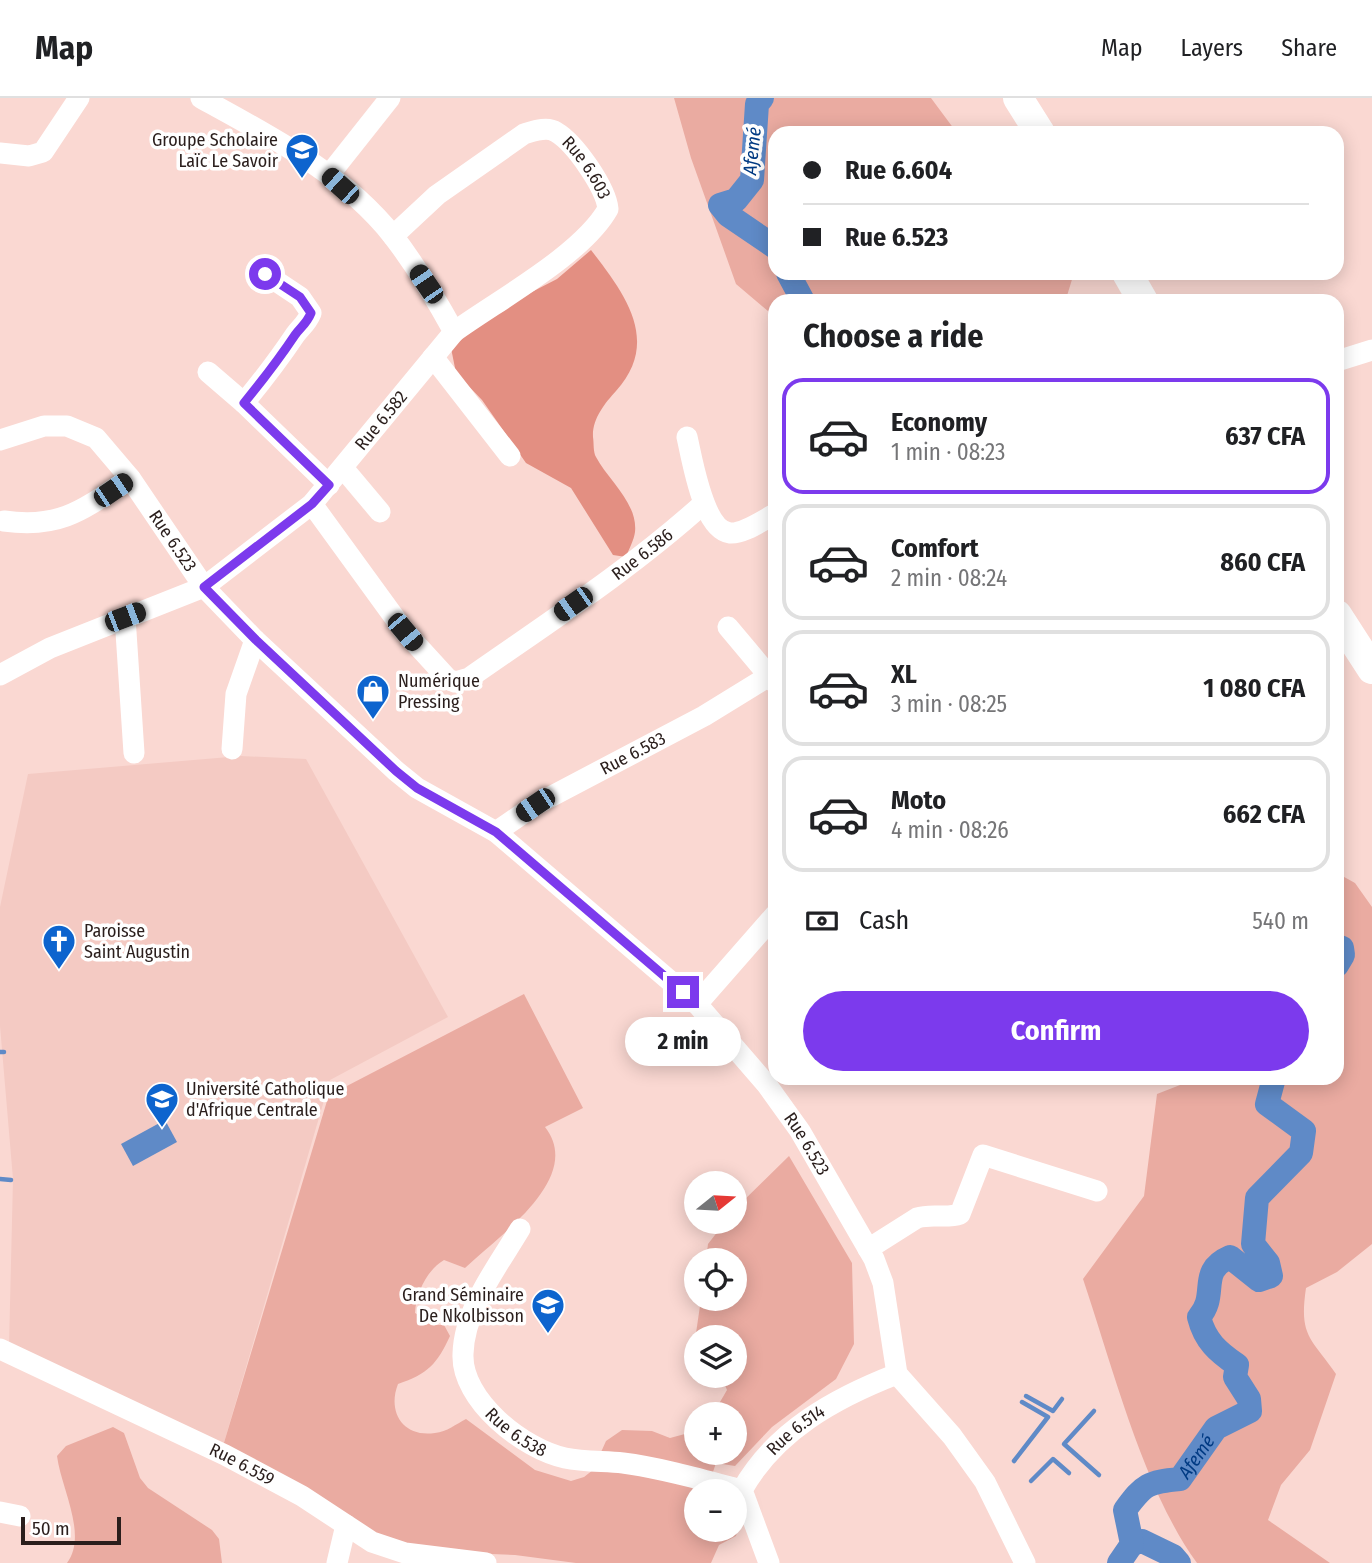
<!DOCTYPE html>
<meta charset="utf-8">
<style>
:root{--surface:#fff;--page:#f6f6f6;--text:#202124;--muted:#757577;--line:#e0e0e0;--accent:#7c3aed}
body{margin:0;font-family:"Fira Sans Condensed",sans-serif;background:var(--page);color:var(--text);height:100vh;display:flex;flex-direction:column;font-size:26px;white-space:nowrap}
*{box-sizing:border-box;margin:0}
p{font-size:23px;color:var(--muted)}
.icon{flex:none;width:38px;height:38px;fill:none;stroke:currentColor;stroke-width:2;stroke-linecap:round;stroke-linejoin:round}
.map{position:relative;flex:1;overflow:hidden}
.details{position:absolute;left:768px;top:196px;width:576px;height:791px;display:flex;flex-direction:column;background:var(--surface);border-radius:21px;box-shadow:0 4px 18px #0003}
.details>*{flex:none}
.hud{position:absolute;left:768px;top:28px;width:576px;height:154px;border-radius:21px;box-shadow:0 4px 18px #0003;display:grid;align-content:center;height:154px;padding:0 35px;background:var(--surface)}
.needle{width:46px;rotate:72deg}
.tools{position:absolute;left:684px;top:1073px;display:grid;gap:14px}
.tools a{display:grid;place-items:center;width:63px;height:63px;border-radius:50%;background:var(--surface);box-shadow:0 4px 18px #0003;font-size:35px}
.scale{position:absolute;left:21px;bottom:18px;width:100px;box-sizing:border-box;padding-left:7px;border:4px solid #2a1e1c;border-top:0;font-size:19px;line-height:24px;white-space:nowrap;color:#2a1e1c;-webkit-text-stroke:5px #fff;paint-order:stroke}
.end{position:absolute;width:32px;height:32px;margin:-16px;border:9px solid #7c3aed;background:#fff;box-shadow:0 0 0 4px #fff}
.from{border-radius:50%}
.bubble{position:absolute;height:49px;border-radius:24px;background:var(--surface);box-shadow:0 4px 18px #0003;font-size:23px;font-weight:700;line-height:49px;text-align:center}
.car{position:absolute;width:21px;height:42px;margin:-21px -10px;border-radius:9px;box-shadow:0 0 5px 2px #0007;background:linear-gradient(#222 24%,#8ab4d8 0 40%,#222 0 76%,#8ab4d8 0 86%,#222 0)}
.hud b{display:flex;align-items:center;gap:24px;height:66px;font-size:26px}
.hud b+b{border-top:2px solid var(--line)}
.hud i{width:18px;height:18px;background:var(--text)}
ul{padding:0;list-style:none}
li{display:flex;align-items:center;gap:21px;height:116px;margin:0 14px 10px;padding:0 21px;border:4px solid var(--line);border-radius:21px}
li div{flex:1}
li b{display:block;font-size:26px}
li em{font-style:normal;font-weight:700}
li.on{border-color:var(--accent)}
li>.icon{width:63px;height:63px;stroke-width:1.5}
h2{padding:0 35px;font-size:32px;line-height:84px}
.pay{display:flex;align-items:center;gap:18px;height:77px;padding:0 35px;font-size:26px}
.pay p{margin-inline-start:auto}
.cta{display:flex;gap:14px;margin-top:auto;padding:14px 35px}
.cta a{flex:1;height:80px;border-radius:42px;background:var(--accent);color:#fff;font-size:28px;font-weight:700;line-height:80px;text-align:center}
header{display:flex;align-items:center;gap:42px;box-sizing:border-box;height:98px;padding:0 35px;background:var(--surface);border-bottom:2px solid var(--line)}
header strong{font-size:33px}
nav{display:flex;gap:38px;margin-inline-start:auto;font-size:24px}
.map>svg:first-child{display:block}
</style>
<header>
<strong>Map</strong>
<nav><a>Map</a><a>Layers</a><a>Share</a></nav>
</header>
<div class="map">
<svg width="1372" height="1465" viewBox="0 0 1372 1465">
<rect width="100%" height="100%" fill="#fad8d2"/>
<!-- built -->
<path fill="#f4cac3" d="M241 658 306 661 448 919 330 982 223 1348 9 1249 13 1081 0 928V809L28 676Z"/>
<!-- green -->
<g fill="#eaaba1">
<path d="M674 0H931L957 35H775V175H1074L1066 201 775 203V219L736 186 691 60Z"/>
<path d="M1337 775 1355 785 1372 809V1146L1337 1174 1306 1190C1299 1238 1310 1239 1336 1276L1310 1352 1281 1387 1268 1422 1330 1465H1197C1144 1393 1112 1267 1083 1181L1144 1098 1157 996 1198 980H1337Z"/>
<path d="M524 896 583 1010 545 1029C585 1080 498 1138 465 1170L444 1162C427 1172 416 1195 415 1215L437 1227H444L450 1238C437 1266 428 1276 398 1286 387 1314 403 1340 435 1335 447 1334 456 1326 466 1321L535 1372 571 1383 584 1379 593 1372 606 1343 622 1332 652 1333 670 1340 696 1333V1354H735V1316H713L727 1292 721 1278H735V1239H696V1246L695 1242 701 1201 735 1200V1162H706L708 1146 725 1124H735V1111L789 1058 852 1165 854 1246 836 1281 772 1329 735 1368 716 1365 708 1389 715 1393H696V1432H735V1417L739 1425 736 1438 719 1447 711 1465H576L515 1457 442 1454 381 1440 223 1348 333 983 343 990Z"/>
<path d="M113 1329 124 1335 140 1380 148 1390 212 1432 219 1441 222 1465H67C88 1437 61 1390 57 1358L66 1348Z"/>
</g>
<!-- forest -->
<path fill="#e38f82" d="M591 152C625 196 661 243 616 293 605 305 592 321 593 339 594 345 593 354 596 359 608 382 638 405 635 434 634 442 629 451 626 459L613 457 571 390 526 365 482 302 456 275 451 250 459 240 522 199 557 181Z"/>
<!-- water -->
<path fill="#5f8ac7" d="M165 1022 177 1044 133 1068 121 1046Z"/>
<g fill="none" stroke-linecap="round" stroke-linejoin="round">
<!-- stream -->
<g stroke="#5f8ac7" stroke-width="4.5">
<path d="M0 954H4"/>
<path d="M0 1081 11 1082"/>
<path d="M1026 1298 1053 1313 1062 1301"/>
<path d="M1094 1313 1064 1346 1099 1377"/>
<path d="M1014 1363 1048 1319 1022 1304"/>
<path d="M1031 1383 1053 1361 1069 1375"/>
</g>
<!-- river -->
<g stroke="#5f8ac7" stroke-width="24">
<path d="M762 0 757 6 752 82 736 102 720 107 728 117 775 149"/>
<path d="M788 175 803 203"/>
<path d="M1337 848 1342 850 1343 857 1337 867"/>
<path d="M1132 1446 1142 1443 1173 1458 1179 1465"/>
<path id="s1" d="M1119 1465 1132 1446 1125 1412C1144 1386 1148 1384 1180 1381L1216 1330 1250 1313 1249 1301 1235 1279 1237 1267C1218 1254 1205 1243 1199 1219 1219 1197 1197 1173 1230 1159L1259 1182 1271 1178 1268 1165 1253 1146 1257 1100 1301 1055 1304 1033 1267 1006 1274 980"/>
</g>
<!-- minor -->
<g stroke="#fff" stroke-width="21">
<path d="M0 55 29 58 43 54 79 0"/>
<path d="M329 77 390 0"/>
<path id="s2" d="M393 138 437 97 524 36C534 33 547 28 556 34 575 45 606 90 608 111 582 157 498 202 454 234"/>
<path d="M261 173 300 199 311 215C307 225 301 229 295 237 279 261 262 283 244 305L329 387"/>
<path d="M433 259 510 358"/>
<path d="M1337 263 1372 252"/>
<path d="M208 274 244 305"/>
<path d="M687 339C692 360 703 432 730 435 744 436 763 422 775 416"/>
<path id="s3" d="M0 342 44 328H67L96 340 130 380 204 489 255 542 396 673 417 690 496 734 697 906 767 987 800 1033 874 1161 883 1185 897 1276 952 1338 985 1384 1025 1465"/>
<path d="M343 370 380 414"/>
<path id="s4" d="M312 406 405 534 448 581 455 584 469 580C549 524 631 471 703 406"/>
<path d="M4 423C62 431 84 411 130 380"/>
<path d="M125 519 134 655"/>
<path d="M728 529 775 585"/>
<path id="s5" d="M0 577 50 550 204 489 312 406 454 234C436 201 416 168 393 138 343 75 270 38 201 0"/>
<path d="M232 651 236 596 255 542"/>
<path id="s6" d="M496 734 535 707 704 618 769 578"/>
<path d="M697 906 775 817"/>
<path id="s7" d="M520 1131C498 1168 464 1211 463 1256 461 1302 523 1351 565 1360 584 1364 604 1363 623 1365 662 1370 703 1382 742 1392"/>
<path d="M868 1151 917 1120C932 1115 946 1121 960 1116L983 1057 1097 1093"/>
<path id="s8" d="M0 1251 225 1357 302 1398 372 1444 405 1455 486 1465"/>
<path d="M0 1414 20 1418"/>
<path d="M337 1465 346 1427"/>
<path id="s9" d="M769 1465 742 1392C775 1333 835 1300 897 1276"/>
</g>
<!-- highway -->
<g stroke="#fff" stroke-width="30">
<path d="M1018 0 1040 35"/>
<path d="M1127 175 1143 203"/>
<path d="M1337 517 1372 571"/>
</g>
</g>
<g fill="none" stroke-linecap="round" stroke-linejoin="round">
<!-- route -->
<path stroke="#7c3aed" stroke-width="9" d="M265 176 300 199 311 215C307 225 301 229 295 237 279 261 262 283 244 305L329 387 312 406 204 489 256 542 396 673 417 690 496 734 683 894"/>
</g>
<!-- icons -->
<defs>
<symbol id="school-pin" viewBox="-11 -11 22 30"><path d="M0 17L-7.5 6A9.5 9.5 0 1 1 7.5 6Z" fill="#0d64ce" stroke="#fff"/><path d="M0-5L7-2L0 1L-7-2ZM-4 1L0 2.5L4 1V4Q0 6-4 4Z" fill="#fff"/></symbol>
<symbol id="shop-pin" viewBox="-11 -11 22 30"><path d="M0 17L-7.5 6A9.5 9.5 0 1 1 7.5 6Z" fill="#0d64ce" stroke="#fff"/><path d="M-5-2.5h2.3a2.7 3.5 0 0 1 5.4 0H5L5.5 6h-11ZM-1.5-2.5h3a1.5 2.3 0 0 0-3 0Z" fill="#fff"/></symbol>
<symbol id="church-pin" viewBox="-11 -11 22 30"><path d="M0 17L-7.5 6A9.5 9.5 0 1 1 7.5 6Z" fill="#0d64ce" stroke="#fff"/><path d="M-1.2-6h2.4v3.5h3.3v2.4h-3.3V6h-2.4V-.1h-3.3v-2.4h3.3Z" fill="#fff"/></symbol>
<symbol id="university-pin" viewBox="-11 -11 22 30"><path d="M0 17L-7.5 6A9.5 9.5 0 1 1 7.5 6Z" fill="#0d64ce" stroke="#fff"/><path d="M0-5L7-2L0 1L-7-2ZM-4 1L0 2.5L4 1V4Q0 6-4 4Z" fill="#fff"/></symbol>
</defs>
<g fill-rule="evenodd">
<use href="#school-pin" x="283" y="33" width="38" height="52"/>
<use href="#shop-pin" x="354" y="574" width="38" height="52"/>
<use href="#church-pin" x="40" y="824" width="38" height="52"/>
<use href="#university-pin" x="143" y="982" width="38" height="52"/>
<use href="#school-pin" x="529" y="1188" width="38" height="52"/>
</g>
<g text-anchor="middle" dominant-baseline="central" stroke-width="7" stroke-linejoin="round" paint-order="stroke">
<!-- poi labels -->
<g font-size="18" fill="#2a1e1c" stroke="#fff" text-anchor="start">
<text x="278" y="42" text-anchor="end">Groupe Scholaire<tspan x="278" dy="21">Laïc Le Savoir</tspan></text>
<text x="398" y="583">Numérique<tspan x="398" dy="21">Pressing</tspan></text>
<text x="84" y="833">Paroisse<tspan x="84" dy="21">Saint Augustin</tspan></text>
<text x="186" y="991">Université Catholique<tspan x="186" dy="21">d'Afrique Centrale</tspan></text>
<text x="524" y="1197" text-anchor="end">Grand Séminaire<tspan x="524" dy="21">De Nkolbisson</tspan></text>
</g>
<!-- street labels -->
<g font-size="18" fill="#2a1e1c" stroke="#fff">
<text stroke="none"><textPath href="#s2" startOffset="247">Rue 6.603</textPath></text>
<text stroke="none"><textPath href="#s5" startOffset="467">Rue 6.582</textPath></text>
<text stroke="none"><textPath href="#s3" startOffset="229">Rue 6.523</textPath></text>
<text stroke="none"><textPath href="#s4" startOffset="457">Rue 6.586</textPath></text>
<text stroke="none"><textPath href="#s6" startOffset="158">Rue 6.583</textPath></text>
<text stroke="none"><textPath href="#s3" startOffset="1111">Rue 6.523</textPath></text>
<text stroke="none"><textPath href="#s7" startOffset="238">Rue 6.538</textPath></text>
<text stroke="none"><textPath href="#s9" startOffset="159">Rue 6.514</textPath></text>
<text stroke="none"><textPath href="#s8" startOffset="268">Rue 6.559</textPath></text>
</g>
<!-- water labels -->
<g font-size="19" font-style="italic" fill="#003a83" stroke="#fff">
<text transform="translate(752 53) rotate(-84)">Afemé</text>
<text stroke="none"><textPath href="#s1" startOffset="152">Afemé</textPath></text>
</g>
</g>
</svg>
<div class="tools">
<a><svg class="needle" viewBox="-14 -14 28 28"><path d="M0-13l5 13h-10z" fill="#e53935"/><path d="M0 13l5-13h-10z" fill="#757577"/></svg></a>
<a><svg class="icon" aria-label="locate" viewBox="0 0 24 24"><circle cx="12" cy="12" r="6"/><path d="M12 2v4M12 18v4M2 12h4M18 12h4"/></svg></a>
<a><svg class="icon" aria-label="layers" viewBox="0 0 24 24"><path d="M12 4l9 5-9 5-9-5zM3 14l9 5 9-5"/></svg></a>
<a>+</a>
<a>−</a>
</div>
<div class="scale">50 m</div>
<i class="end from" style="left:265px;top:176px"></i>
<i class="end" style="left:683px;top:894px"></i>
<div class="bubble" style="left:625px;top:919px;width:116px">2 min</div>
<i class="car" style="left:340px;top:88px;rotate:312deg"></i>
<i class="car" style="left:426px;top:186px;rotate:326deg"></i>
<i class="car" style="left:113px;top:392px;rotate:56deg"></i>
<i class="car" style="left:573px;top:506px;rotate:235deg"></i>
<i class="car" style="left:125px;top:519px;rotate:69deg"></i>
<i class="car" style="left:405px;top:534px;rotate:140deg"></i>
<i class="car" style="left:535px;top:707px;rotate:236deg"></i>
<div class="hud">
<b><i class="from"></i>Rue 6.604</b>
<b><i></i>Rue 6.523</b>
</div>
<section class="details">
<h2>Choose a ride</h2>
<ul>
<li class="on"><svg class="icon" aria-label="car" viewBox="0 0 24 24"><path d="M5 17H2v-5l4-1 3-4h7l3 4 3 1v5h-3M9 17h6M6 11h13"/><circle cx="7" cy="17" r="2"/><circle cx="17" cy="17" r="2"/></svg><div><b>Economy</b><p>1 min · 08:23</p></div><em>637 CFA</em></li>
<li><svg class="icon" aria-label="car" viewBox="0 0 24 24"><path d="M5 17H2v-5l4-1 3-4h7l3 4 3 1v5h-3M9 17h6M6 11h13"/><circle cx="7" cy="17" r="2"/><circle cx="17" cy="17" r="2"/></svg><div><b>Comfort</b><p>2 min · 08:24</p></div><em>860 CFA</em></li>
<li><svg class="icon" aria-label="car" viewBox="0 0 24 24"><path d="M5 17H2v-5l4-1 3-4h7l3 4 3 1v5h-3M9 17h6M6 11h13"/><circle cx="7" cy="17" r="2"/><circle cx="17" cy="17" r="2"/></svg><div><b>XL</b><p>3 min · 08:25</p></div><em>1 080 CFA</em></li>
<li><svg class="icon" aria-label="car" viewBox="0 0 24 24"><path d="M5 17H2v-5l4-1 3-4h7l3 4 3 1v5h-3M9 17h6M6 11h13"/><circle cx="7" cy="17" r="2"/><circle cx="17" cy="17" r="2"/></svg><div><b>Moto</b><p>4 min · 08:26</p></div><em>662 CFA</em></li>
</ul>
<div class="pay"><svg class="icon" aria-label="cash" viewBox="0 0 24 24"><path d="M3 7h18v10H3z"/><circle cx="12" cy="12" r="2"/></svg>Cash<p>540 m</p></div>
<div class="cta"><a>Confirm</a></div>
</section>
</div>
